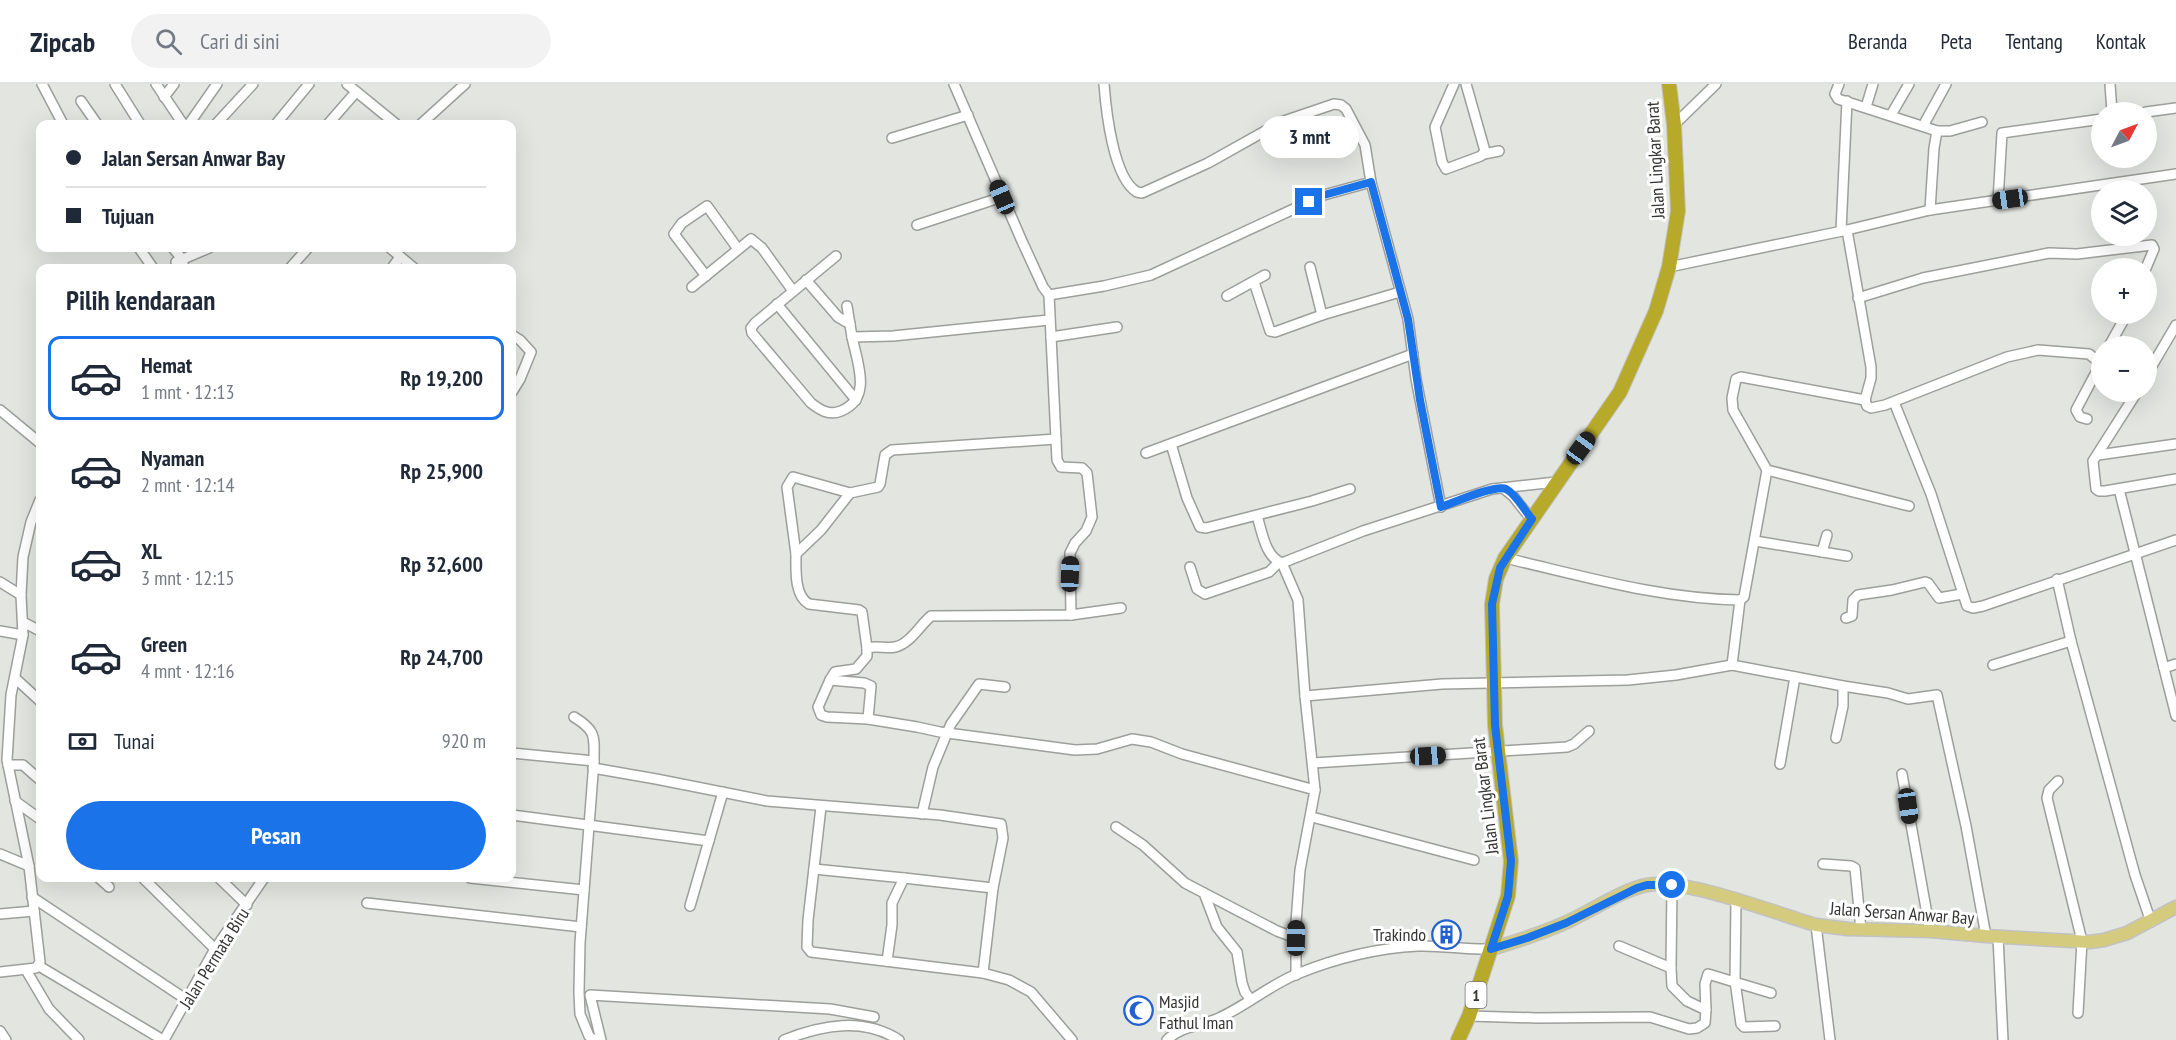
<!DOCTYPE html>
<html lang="id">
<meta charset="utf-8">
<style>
:root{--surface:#fff;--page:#f2f2f3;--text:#1f2937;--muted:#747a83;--line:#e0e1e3;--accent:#1a73e8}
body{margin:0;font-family:"PT Sans Narrow",sans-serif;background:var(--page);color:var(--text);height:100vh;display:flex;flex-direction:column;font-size:22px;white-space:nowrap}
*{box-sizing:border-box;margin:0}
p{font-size:20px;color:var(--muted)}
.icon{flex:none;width:33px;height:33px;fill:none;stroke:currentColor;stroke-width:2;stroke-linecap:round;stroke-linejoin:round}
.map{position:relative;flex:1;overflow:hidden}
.drawer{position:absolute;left:36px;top:180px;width:480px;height:618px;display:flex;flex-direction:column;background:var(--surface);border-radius:12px;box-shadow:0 6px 24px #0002}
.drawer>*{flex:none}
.hud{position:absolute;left:36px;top:36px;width:480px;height:132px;border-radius:12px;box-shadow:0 6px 24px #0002;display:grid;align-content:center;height:132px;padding:0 30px;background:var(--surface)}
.needle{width:39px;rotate:49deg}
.buttons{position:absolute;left:2091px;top:18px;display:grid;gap:12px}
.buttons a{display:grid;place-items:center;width:66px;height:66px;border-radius:50%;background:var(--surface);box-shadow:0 6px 24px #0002;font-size:30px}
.end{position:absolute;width:27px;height:27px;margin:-14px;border:8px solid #1a73e8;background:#fff;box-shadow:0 0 0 3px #fff}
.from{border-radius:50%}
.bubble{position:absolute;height:42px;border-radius:21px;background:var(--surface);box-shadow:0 6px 24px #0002;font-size:20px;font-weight:600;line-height:42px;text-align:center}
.car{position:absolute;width:18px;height:36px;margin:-18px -9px;border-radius:8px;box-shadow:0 0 4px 2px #0007;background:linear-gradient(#222 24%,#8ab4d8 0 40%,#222 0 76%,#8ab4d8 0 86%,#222 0)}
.hud b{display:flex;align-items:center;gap:21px;height:57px;font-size:22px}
.hud b+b{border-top:2px solid var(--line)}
.hud i{width:15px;height:15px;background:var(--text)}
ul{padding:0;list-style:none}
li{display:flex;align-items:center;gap:18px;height:84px;margin:0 12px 9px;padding:0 18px;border:3px solid transparent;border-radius:12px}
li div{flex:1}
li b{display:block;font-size:22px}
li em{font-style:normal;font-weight:600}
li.on{border-color:var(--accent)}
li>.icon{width:54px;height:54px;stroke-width:1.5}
h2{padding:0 30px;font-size:27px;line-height:72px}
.pay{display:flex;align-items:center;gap:15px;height:66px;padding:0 30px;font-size:22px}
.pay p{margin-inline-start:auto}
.action{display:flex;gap:12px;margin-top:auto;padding:12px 30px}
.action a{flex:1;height:69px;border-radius:36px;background:var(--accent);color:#fff;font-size:24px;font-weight:600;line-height:69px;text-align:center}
header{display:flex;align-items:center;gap:36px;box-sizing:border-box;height:84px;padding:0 30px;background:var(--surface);border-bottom:2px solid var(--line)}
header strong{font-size:28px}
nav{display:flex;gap:33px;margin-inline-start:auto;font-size:21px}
.search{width:420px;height:54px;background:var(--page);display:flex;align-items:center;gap:15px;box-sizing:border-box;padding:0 21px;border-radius:33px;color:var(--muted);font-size:22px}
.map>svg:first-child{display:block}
</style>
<header>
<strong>Zipcab</strong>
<div class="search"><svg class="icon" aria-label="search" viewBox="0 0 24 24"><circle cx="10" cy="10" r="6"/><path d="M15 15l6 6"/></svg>Cari di sini</div>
<nav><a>Beranda</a><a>Peta</a><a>Tentang</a><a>Kontak</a></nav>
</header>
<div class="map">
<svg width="2176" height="956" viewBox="0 0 2176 956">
<rect width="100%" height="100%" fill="#e2e5e0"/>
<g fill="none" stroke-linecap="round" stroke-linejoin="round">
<defs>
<g id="minor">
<path d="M42 0 63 40"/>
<path d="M115 0 140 40"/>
<path d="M156 0 183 40"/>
<path d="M347 0 396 40"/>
<path d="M954 0 1021 155 1043 203 1049 211 1104 202 1151 191 1324 111 1371 98 1408 235 1416 295 1441 423"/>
<path d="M1104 0C1106 26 1113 94 1137 108L1142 109 1208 79 1281 38 1334 20 1341 21 1346 25 1365 61 1371 98"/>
<path d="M1454 0 1435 43 1442 78 1446 85 1481 72 1485 67 1466 0"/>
<path d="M1839 0 1835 10 1838 15 1937 47"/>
<path d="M2110 0 2112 28"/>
<path d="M164 13 174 0"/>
<path d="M81 17 97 40"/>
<path d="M1866 23 1873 0"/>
<path d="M2146 28 2176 24"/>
<path d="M1891 31 1909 0"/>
<path d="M189 40 217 0"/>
<path d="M216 40 253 0"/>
<path d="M276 40 309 0"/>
<path d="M328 40 356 8"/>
<path d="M421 40 465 0"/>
<path d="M1674 41 1716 0"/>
<path d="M1923 42 1946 0"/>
<path d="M892 54 968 31"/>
<path d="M1484 70 1499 67"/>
<path d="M1998 117 2002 49 2102 35"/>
<path d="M1930 126 1934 64 1937 47H1950L1982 38"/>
<path d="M917 141 1002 113"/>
<path d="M1847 146 1871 283V294L1865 316"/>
<path d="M1841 147 1847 17"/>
<path d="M139 164 153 184"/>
<path d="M173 164 182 175 184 184"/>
<path d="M390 164 414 184"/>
<path d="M836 172 755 239 751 244 752 249 811 319C820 326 829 332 841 327 873 314 857 278 852 253"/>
<path d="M176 178 209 164"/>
<path d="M1310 183 1322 231 1400 208"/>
<path d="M1669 183 1847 146 1930 126 2176 90"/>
<path d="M290 184 308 164"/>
<path d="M392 184 400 173"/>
<path d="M706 192 674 150 682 139 707 122 738 165"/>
<path d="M806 196 838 233 850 240"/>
<path d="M1254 198 1270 247 1275 248 1322 231"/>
<path d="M692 203 751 155 762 164 793 207"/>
<path d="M1049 211 1057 376 1061 383 1082 384 1087 389 1092 433 1086 447 1075 459 1070 469 1071 531"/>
<path d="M1227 212 1265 191"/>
<path d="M1858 214 1923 194 2049 169 2077 170 2152 161 2154 165 2146 184"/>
<path d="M777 220 856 316"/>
<path d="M847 222 852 253 893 252 1049 236"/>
<path d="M512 251 520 256 531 268 520 295 512 308"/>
<path d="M1051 253 1117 243"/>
<path d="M2109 262 2127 230"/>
<path d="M2146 292 2176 241"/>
<path d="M2137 308 2093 377 2096 405 2099 407H2105L2176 395"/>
<path d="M1894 318 1931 410 1967 522 1973 524 1983 522 2176 456"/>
<path d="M0 326 40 359"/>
<path d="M2087 335 2080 333 2076 326 2102 277"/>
<path d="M1171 360 1187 414 1200 443 1206 444 1312 417 1350 405"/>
<path d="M1146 369 1413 270"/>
<path d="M2098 371 2176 360"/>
<path d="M1503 404 1513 412 1531 435"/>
<path d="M2119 405 2176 632"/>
<path d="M1909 422 1767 386 1733 326 1732 314 1736 295 1741 293 1865 316 1867 322 1871 324 1885 321 2007 273 2025 269 2038 266 2089 270 2100 279"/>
<path d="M1257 432C1262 447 1265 473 1282 479L1298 516 1305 612 1315 706 1300 786 1296 838V891"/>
<path d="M1755 457 1847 472"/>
<path d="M1822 468 1827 451"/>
<path d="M796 470 787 403 793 393 850 409"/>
<path d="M1505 474C1583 492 1660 515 1740 516L1732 581"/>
<path d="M1282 479 1363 447 1492 405 1556 398"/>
<path d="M1190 483 1197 505 1205 510 1269 488 1279 478"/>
<path d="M2057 495 2071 557 2135 791 2151 838"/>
<path d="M0 498 21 511"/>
<path d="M1740 516 1744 513 1767 386"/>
<path d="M1121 524 1071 531 931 532C920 541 910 560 895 563 886 565 877 561 867 564V572L856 585 835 588 830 596 818 623 821 631 827 633 868 635 917 643 940 648 1075 666 1097 665 1132 655 1151 658 1182 670 1315 706"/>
<path d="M1846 534 1852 532 1853 516 1858 511 1892 506 1925 498 1928 499 1939 514 1962 510"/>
<path d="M23 538 40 547"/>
<path d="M0 547 23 551"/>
<path d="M867 564 862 528 859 526 809 520C794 512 796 485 796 470L821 446 850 409 878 403 880 400 885 371 892 366 1056 355"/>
<path d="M1993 581 2071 557"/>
<path d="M2164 584 2176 580"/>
<path d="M15 594 40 617"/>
<path d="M830 596 864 599 871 602 868 635"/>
<path d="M1305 612 1442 600 1628 596 1676 591 1732 581 1843 602 1888 609 1908 615 1937 611 1966 742 1986 852"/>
<path d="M574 633C597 647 594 653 594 677L580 859 579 908 580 930 589 952 594 956"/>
<path d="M1836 654 1843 622V602"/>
<path d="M512 669 594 677"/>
<path d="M1313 679 1567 663 1574 660 1589 647"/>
<path d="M1780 680 1795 593"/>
<path d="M8 681H23L40 696"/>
<path d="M593 684 656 695 767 717 940 731 1001 740 1003 754 993 804 983 889"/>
<path d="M1902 690 1930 847"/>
<path d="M2058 697 2049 706 2047 714 2082 857 2078 929"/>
<path d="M15 717 40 735"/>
<path d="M821 723 808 836 807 863 811 868 983 889 1009 896 1031 908 1072 956"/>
<path d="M922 730 933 683 947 649 951 640 979 600 1005 603"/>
<path d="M512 731 709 757"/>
<path d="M1312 733 1474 776"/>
<path d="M1116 743 1143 761 1185 799 1204 809 1217 843 1237 868 1242 899 1245 908 1251 916"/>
<path d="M0 770 29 782"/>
<path d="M1823 780 1851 782 1855 784 1861 846"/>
<path d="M814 785 904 794"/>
<path d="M99 794 109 803"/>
<path d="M143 794 215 865"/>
<path d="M219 794 247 821"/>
<path d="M470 794 584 806"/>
<path d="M1672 801 1671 884 1672 902 1687 917 1706 926 1705 900 1708 890 1771 909"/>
<path d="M1204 809 1277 847 1296 854"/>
<path d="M32 813 187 916"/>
<path d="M1736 816 1735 897 1741 940 1744 943 1775 942"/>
<path d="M367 819 581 843"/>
<path d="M690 822 723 708"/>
<path d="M0 830 34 827"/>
<path d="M1816 841 1830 956"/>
<path d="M1998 853 2003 956"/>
<path d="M1619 862 1671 884"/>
<path d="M887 877 892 841V819L904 794 993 804"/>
<path d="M39 882 163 956"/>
<path d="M26 886 49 925 79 956"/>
<path d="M0 888 36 884 40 878 29 782 7 676 11 611 23 551 21 511 23 473 31 438 40 416"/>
<path d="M1469 932 1537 934 1650 933 1689 945 1697 944 1705 939 1706 926"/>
<path d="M0 947 6 956"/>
<path d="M164 956 215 865 264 794"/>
<path d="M601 956 590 911 830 925 874 933"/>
<path d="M784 956C822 941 863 933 899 956"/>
<path d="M1167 956C1182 941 1203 942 1221 933 1247 921 1270 901 1297 890 1334 875 1378 864 1418 862 1442 861 1467 866 1491 865"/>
</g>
<path id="major" d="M1491 865C1517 857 1544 849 1569 837 1591 827 1624 805 1647 801 1686 794 1775 829 1816 841L1848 845 1930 847 1986 852 2090 858 2104 856 2127 849 2176 823"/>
<path id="highway" d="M1458 956 1469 932 1508 812 1511 777 1495 641 1492 520 1496 495 1505 474 1620 308 1656 227 1669 183 1678 127 1674 41 1669 0"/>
</defs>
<!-- minor casing -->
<use href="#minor" stroke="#9d9f9b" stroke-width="12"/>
<!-- major casing -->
<use href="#major" stroke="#c2c2c2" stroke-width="15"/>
<!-- highway casing -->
<use href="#highway" stroke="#c2c2c2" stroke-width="16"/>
<!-- minor -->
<use href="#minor" stroke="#fff" stroke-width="9"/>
<!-- major -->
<use href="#major" stroke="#d4cb7f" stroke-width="12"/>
<!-- highway -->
<use href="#highway" stroke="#b7a929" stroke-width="14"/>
</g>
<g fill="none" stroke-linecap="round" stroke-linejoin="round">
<!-- route -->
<path stroke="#1a73e8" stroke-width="8" d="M1309 118 1324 111 1371 98 1408 235 1420 316 1441 423C1453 419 1495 400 1506 405 1516 410 1524 426 1532 435L1500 484 1492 520 1495 641 1511 777 1508 812 1491 865 1527 854 1566 839 1637 804 1647 801H1672"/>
</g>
<!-- icons -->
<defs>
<symbol id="building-ring" viewBox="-11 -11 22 22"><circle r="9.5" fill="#fff" stroke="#2261ce" stroke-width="1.5"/><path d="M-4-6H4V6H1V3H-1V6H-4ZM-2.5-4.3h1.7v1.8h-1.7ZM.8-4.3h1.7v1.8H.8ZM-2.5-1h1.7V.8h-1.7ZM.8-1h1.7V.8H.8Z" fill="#2261ce"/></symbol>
<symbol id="mosque-ring" viewBox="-11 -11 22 22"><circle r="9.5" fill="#fff" stroke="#2261ce" stroke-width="1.5"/><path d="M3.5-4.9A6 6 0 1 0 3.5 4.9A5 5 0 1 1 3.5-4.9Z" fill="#2261ce"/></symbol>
</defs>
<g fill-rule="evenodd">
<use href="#building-ring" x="1430" y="834" width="33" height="33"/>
<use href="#mosque-ring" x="1122" y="910" width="33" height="33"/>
</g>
<g text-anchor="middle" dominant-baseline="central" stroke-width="6" stroke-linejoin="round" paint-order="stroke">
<!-- shield labels -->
<rect fill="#fff" stroke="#717270" stroke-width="1.5" x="1465.5" y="898" width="21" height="26" rx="4.5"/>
<g font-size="16" font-weight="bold" fill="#343533">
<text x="1476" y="911">1</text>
</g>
<!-- street labels -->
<g font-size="18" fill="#343533" stroke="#fff">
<text transform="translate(1655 76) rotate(-93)">Jalan Lingkar Barat</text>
<text transform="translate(1485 712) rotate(-97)">Jalan Lingkar Barat</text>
<text transform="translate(1902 829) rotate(4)">Jalan Sersan Anwar Bay</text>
<text transform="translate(214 874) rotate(-58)">Jalan Permata Biru</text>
</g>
<!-- poi labels -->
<g font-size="18" fill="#343533" stroke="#fff" text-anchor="end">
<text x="1426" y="850">Trakindo</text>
<text x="1159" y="917" text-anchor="start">Masjid<tspan x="1159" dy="21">Fathul Iman</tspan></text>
</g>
</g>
</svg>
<div class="buttons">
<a><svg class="needle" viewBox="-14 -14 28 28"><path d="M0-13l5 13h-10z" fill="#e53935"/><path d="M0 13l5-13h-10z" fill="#747a83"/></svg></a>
<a><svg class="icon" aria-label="layers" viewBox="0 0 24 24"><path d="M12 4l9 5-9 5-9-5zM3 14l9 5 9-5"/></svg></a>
<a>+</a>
<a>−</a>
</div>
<i class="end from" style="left:1672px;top:801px"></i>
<i class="end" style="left:1309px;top:118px"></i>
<div class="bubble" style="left:1260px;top:32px;width:99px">3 mnt</div>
<i class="car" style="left:1002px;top:113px;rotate:337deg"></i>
<i class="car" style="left:2010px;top:115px;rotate:262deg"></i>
<i class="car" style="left:1581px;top:364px;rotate:36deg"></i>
<i class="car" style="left:1070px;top:490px;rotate:2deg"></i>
<i class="car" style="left:1428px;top:672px;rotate:87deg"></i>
<i class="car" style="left:1908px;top:722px;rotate:172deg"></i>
<i class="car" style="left:1296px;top:854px;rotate:1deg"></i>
<div class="hud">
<b><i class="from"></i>Jalan Sersan Anwar Bay</b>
<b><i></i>Tujuan</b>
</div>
<section class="drawer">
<h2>Pilih kendaraan</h2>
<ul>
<li class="on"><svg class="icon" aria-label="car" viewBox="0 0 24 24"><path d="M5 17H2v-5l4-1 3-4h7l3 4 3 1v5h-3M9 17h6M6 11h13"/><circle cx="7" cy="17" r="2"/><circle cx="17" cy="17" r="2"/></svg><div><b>Hemat</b><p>1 mnt · 12:13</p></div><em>Rp 19,200</em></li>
<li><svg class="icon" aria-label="car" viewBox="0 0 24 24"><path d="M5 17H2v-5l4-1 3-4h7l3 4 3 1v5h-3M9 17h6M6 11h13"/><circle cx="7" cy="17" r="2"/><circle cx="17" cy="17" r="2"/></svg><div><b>Nyaman</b><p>2 mnt · 12:14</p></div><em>Rp 25,900</em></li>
<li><svg class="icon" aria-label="car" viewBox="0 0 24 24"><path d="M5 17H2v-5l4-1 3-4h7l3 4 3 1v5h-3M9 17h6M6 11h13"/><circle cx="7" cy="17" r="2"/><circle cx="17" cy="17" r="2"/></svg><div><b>XL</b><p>3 mnt · 12:15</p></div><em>Rp 32,600</em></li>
<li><svg class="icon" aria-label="car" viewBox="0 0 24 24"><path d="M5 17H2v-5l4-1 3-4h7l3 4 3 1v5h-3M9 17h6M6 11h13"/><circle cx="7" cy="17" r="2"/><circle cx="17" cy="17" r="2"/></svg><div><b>Green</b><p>4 mnt · 12:16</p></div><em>Rp 24,700</em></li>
</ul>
<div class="pay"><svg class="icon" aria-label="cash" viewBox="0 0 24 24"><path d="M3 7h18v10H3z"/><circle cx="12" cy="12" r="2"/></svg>Tunai<p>920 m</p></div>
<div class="action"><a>Pesan</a></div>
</section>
</div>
